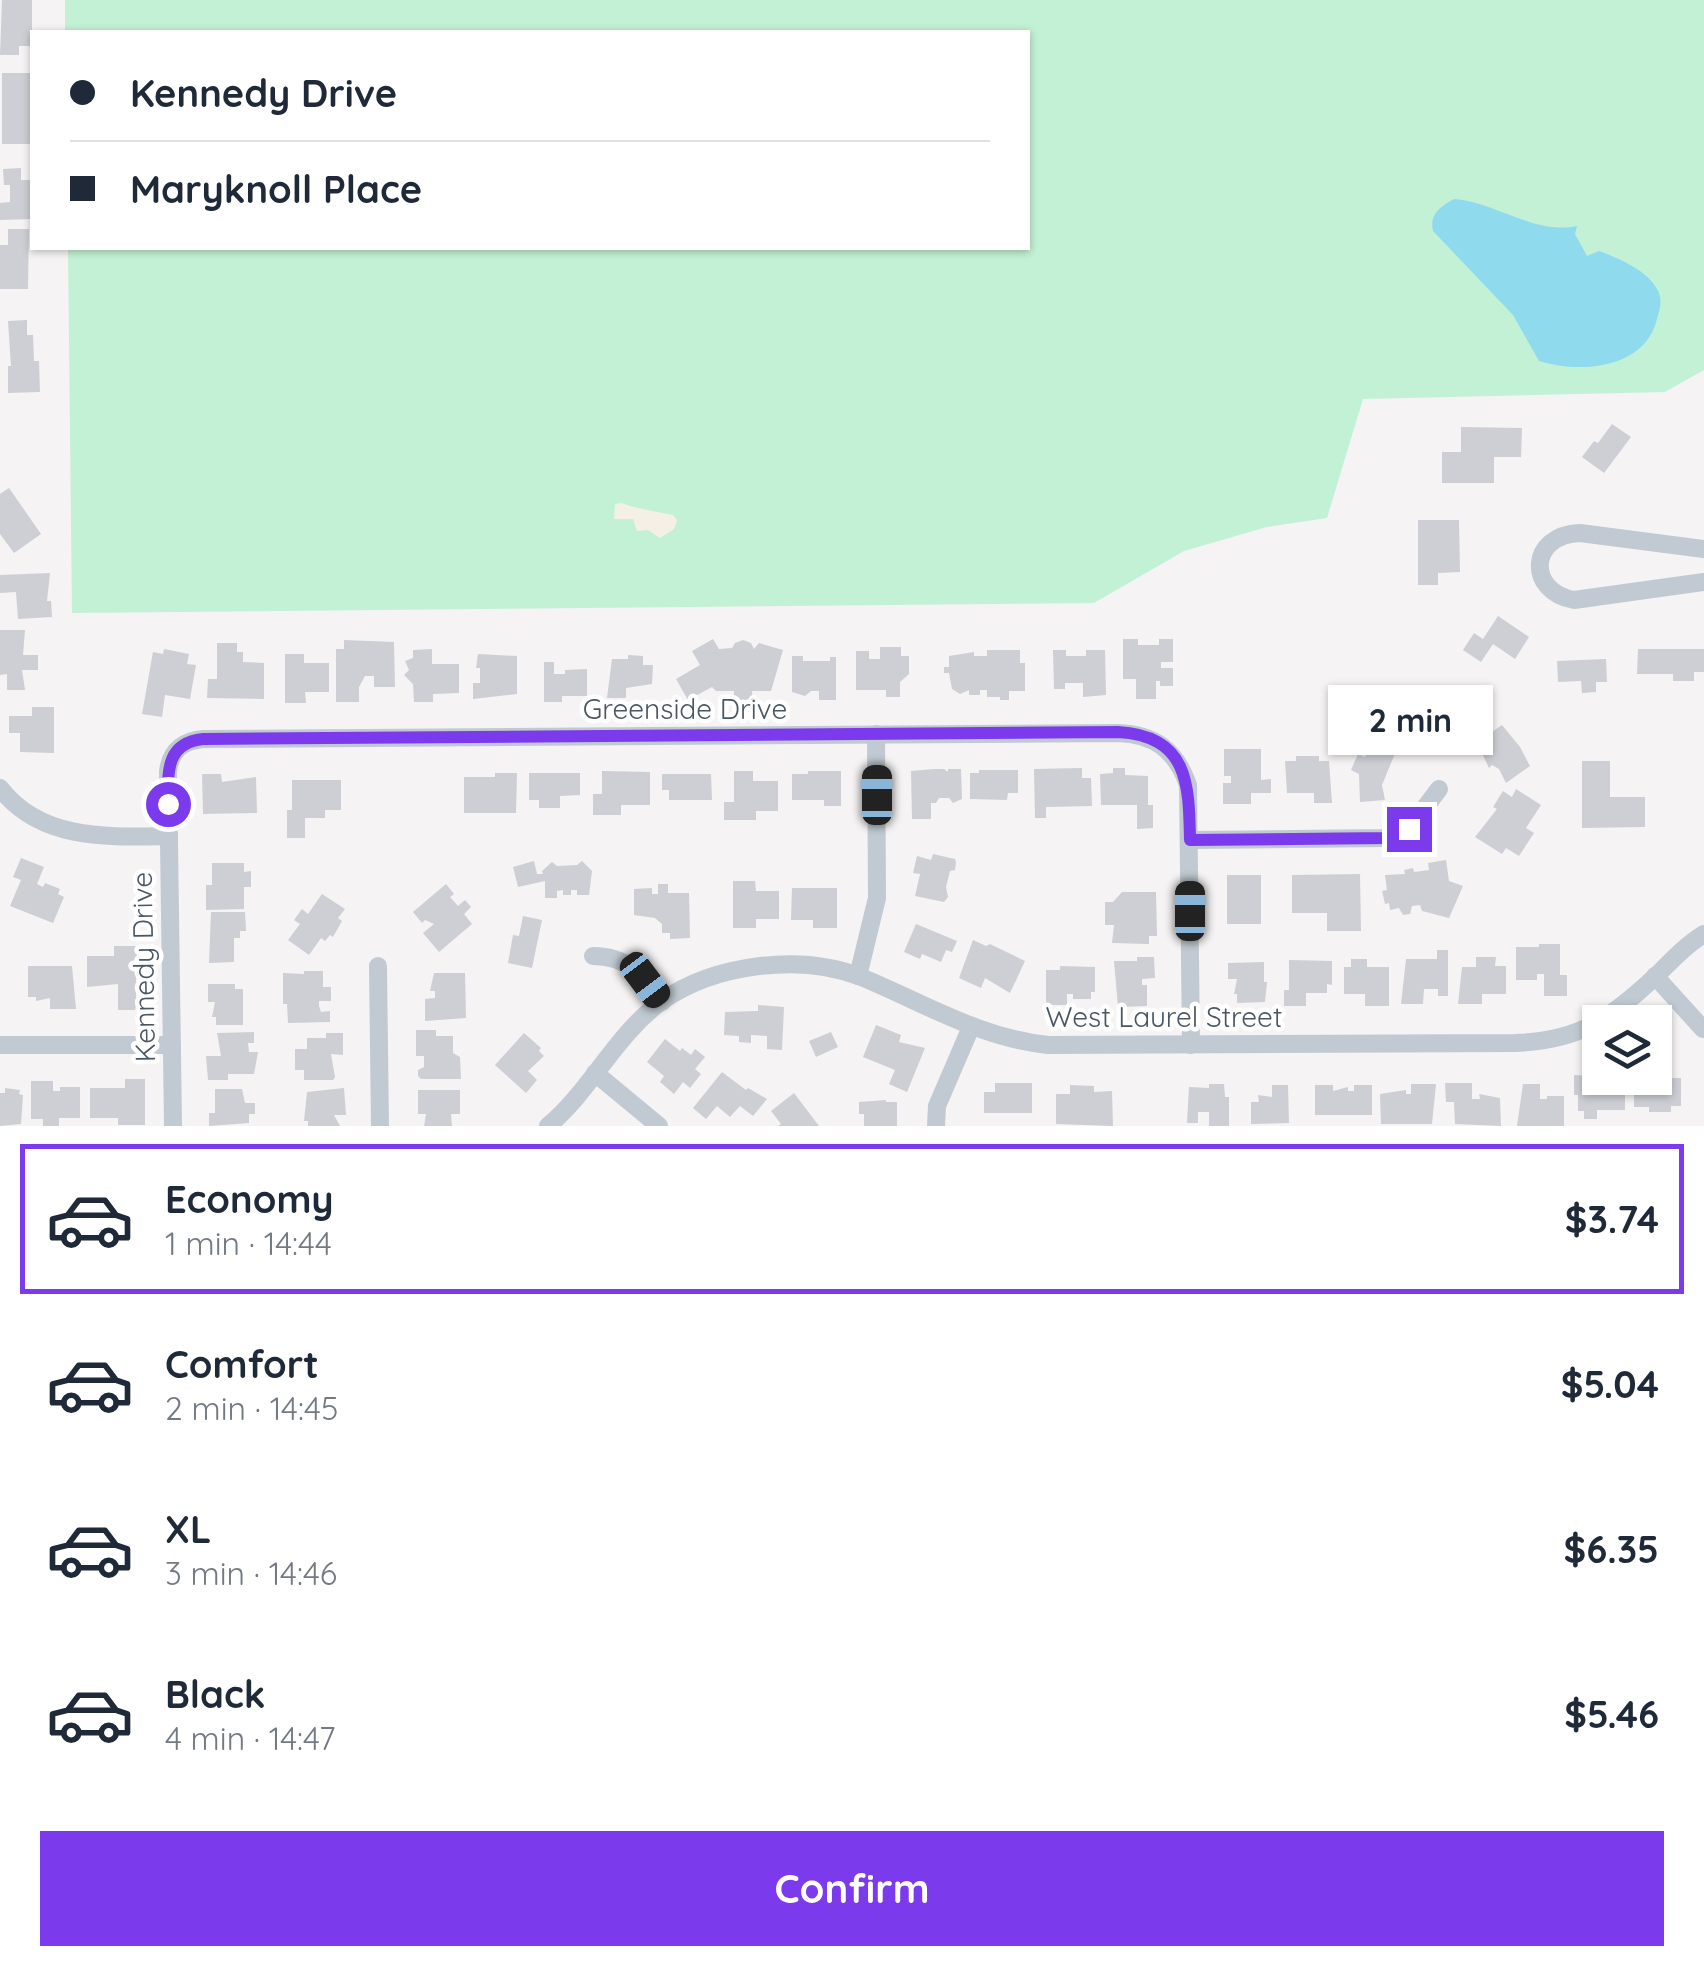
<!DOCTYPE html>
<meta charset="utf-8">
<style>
:root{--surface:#fff;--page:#f6f6f7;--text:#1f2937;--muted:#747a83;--line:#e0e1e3;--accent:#7c3aed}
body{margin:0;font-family:Quicksand,sans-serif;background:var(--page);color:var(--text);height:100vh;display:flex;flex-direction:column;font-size:38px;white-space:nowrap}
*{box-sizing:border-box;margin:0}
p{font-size:32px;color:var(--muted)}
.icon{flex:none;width:55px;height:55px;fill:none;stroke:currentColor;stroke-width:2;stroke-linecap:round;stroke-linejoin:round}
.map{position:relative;height:1126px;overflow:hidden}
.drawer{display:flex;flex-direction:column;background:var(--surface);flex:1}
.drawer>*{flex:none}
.banner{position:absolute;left:30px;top:30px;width:1000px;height:220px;border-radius:0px;box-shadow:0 2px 8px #0004;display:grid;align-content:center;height:220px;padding:0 40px;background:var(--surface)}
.tools{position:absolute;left:1582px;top:1005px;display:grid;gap:20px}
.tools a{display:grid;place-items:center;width:90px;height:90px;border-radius:0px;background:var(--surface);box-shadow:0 2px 8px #0004;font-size:50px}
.end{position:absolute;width:45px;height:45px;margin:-22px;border:12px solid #7c3aed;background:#fff;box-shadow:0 0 0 5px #fff}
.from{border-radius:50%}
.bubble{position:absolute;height:70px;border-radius:0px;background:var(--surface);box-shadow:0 2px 8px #0004;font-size:32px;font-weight:700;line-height:70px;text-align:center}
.car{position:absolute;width:30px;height:60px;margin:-30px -15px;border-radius:12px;box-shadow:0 0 8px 2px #0007;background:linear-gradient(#222 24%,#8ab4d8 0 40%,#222 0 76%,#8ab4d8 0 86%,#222 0)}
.banner b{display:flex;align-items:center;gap:35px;height:95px;font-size:38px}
.banner b+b{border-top:2px solid var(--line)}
.banner i{width:25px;height:25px;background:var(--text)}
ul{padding:18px 0 0;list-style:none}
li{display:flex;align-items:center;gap:30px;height:150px;margin:0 20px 15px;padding:0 20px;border:5px solid transparent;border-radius:0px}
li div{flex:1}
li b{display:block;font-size:38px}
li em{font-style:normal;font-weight:700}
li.selected{border-color:var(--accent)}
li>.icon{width:90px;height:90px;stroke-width:1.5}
.button{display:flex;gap:20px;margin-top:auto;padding:20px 40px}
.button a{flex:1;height:115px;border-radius:0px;background:var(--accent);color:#fff;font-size:40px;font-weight:700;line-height:115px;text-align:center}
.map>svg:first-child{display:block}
</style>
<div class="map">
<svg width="1704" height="1126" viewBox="0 0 1704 1126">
<rect width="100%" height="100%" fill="#f5f3f3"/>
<!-- green -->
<path fill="#c3f1d5" d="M65 0H1704V370L1665 392 1363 399 1327 518 1267 527 1184 551 1094 603 72 613 68 248H1028V32H65Z"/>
<!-- sand -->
<path fill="#f5f0e5" d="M622 503C629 507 663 513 673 515L677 520 674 529 660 538 648 530 637 531 633 519H614L615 504Z"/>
<!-- water -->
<path fill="#90daee" d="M1454 199C1495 202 1535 235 1577 226L1575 234 1587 256 1599 251C1618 258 1647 270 1657 289 1663 298 1660 309 1657 319 1645 369 1580 374 1539 361L1513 315 1433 231C1429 214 1440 207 1454 199Z"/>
<!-- building -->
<g fill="#cdcfd5">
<path d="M2 0H32V46H19V55H0Z"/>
<rect x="2" y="73" width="28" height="71"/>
<path d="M21 168V180H32V219L0 220V203L10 202V185H4L3 169Z"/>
<path d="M8 229H29L28 289H0V245H8Z"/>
<path d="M27 320V335H33L34 361H39L40 392 8 393V366H11L8 321Z"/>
<path d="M1612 424 1631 437 1604 473 1582 457 1594 441 1598 443Z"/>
<path d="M1461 427 1522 428 1521 457H1494V483H1442V452H1461Z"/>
<path d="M9 488 41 534 14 553 0 534V494Z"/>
<path d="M1418 520H1459L1460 572 1438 573V585H1418Z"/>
<path d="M50 573 47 601H51L52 617 18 619 16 592 0 593V575Z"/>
<path d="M1498 616 1529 637 1515 659 1493 644 1481 662 1463 650 1474 633 1483 639Z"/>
<path d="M0 630H25L23 655H38V670H22L25 690H7V674L0 675Z"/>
<path d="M713 639 719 649 732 648 735 643 743 640 751 643 754 649 759 643 783 650 771 691H752L753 708H734V691H716L712 687 688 700 676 679 700 665 692 651Z"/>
<path d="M1123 639H1138V645H1159V639H1173V662H1161V668H1173V686H1160V681H1156V699H1136V679H1123Z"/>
<path d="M344 640 394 642 395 687H374V676H365L359 687V702H336V649H344Z"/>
<path d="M217 643H237V652H243V662L264 663V699L207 698 208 679H217Z"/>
<path d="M880 647H901V656H909V674L900 682V697H886V690H856V651H869V659H880Z"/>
<path d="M164 649 189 654 187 664 196 665 190 699 165 695 162 717 142 714 153 652 163 654Z"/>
<path d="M432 649V664H459V693L433 694V702H414L413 684 404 675 409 670 405 661 413 658V650Z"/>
<path d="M1638 649H1704V672H1694V681H1673V674H1637Z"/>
<path d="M987 650H1020V663H1025V691H1009V700H1000V697H987V690H980V695H969V690L960 694 952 689 949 673H944V667H949V656L974 652V656H987Z"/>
<path d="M1053 650H1066V656H1086V650H1105L1106 695 1083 697V683H1065V689H1054Z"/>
<path d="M285 654H304V663H329V692H305L306 703H285Z"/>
<path d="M478 654 517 656V694L473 699V683H480V668H476Z"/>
<path d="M628 655 643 656V665H653L652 684 626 688V698H607L612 659H628Z"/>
<path d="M792 656H803V661H830V657H836V700H819V691H811L805 696 792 692Z"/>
<path d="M1606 659 1607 682H1596V692L1582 693 1581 681 1558 682 1557 661Z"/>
<path d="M544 662H554V674H565V670L587 669V696H562V702H544Z"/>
<path d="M1448 693 1456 726 1415 735 1407 703Z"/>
<path d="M32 707H54V753L20 752V733H9V716H32Z"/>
<path d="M1502 725 1520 747 1530 766 1506 783 1499 769 1492 765 1489 768 1480 749 1490 742 1486 736Z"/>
<path d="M1384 731 1401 739 1382 785 1385 800 1360 802 1359 774 1351 770 1358 754 1365 757 1376 734 1382 737Z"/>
<path d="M1224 749H1261V780L1271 779V793H1251V804H1223V783H1231V776H1224Z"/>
<path d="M1296 756H1319V761H1329L1332 803H1314V793H1287L1285 761H1296Z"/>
<path d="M1582 761H1610V797H1645V827L1582 828Z"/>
<path d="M1082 768V778H1091L1092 806 1046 807V818H1035L1034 769Z"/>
<path d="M1113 768H1125V775L1148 776V805H1153V828L1137 829V805H1101L1100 774 1113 773Z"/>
<path d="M934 769H944L948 772V769H961L962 799 953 803 949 798H939L936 803H931V819H912L911 771Z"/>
<path d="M979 770H1018V793H1008L1007 800 970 799V773H979Z"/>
<path d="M602 771 650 772V805H621V815H593V794H602Z"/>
<path d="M734 771H753V781H778V811H756V820H724V802H734Z"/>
<path d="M808 771H841V806H824V800H792V774H808Z"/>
<path d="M495 773H517L516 813H464V777H495Z"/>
<path d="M529 773H580V795L560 796V808H539V800H529Z"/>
<path d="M202 774H221L222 782 256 777 257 813 203 814Z"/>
<path d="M662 774H711L712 800H669V790H662Z"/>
<path d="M292 780H341V810H325V818H305V838H287V810H292Z"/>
<path d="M1516 789 1541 805 1526 828 1534 833 1519 856 1506 848 1502 854 1475 837 1497 809 1493 807 1503 791 1512 797Z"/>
<path d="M933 854 955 859 956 863 955 870 950 871 946 887 948 897 944 902 915 896 920 874 913 873 917 856 931 860Z"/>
<path d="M21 858 44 867 37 884 43 887 45 883 60 889 58 894 64 897 53 923 10 906 21 880 13 877Z"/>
<path d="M1446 860 1449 881 1463 886 1449 918 1422 911 1420 905 1412 906 1410 914 1403 915 1399 908 1390 910 1389 903 1385 904 1382 891 1387 890 1385 875 1405 874 1404 870 1413 868 1414 872 1429 870 1428 863Z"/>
<path d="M534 861 537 874H543L542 871 552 862 557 866 577 865 582 861 592 871 589 895H577V890H571V895H563V890L557 891V898H545V881L518 887 513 867Z"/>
<path d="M212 863H244V872L251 871V887H244V909L206 910V885H212Z"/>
<path d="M1360 874 1361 931H1327V913H1292V875Z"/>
<rect x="1227" y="875" width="34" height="49"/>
<path d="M733 881H755L756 891H779V919H756V928H733Z"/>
<path d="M446 884 454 894 450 897 458 906 465 900 471 907 464 914 472 924 439 952 423 933 434 924 425 920 422 923 413 912Z"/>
<path d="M658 884H668V893H689L690 938 670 939V933H662V924L655 918 634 915V889L652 888V894H658Z"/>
<path d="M792 888H837V928H813V920H791Z"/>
<path d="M1122 892H1156L1157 936H1149V944L1112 943 1114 925H1105V902H1113Z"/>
<path d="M322 894 345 909 338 918 342 921 333 937 330 935 325 941 321 938 309 955 288 940 300 924 294 920 302 909 308 914Z"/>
<path d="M211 912H245L246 931H240V938H234V962L209 963Z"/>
<path d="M523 916 542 920 532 968 508 963 513 935 519 936Z"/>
<path d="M916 924 957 941 952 952 946 950 941 962 922 954 920 959 904 952Z"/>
<path d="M973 940 986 946 990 944 1025 961 1010 993 985 978 981 988 959 978Z"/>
<path d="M1539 944H1560V975H1567V996H1544V974H1537V980H1516V947H1539Z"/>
<path d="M114 946H141V960H136V1010H118V984L87 987V956H114Z"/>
<path d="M1437 950H1448V996H1438V989H1424L1423 1004H1401L1406 959H1437Z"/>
<path d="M1137 957H1154L1155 978 1142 979V985H1147V1006L1118 1007 1114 961H1137Z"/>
<path d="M1476 957H1496L1495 966H1506V994H1482V1004H1458L1462 967H1476Z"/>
<path d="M1351 959H1367V967H1389V1006H1365V994H1344V967H1351Z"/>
<path d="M1289 960 1332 961V985L1327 984V993H1306V1006H1284V990H1289Z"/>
<path d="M1264 962V982H1267L1265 1002 1237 1003V994H1234L1237 979H1228V963Z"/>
<path d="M28 966H72L76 1009H50V998L36 1001V997H28Z"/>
<path d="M1060 966 1095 967V992H1091V999H1073V994H1067V1005H1046V970H1060Z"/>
<path d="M304 971H323V987H331V1001H319V1006L321 1012 330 1011V1022L288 1023 287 1004H283V973L304 974Z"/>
<path d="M434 973H465L466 1018 425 1021V999L435 998V991H430Z"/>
<path d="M208 984H235V989H243V1025H216V1017H212L215 1002H208Z"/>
<path d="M758 1005 784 1007 782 1050 767 1049V1036L751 1035V1043L739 1042V1036L724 1035 725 1012 758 1011Z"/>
<path d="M876 1025 901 1035 899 1042 925 1048 907 1092 889 1084 895 1070 863 1057Z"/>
<path d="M416 1030H436V1036H453V1053L460 1057 461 1079H421L418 1076V1070L424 1067V1056H416Z"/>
<path d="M254 1032V1043H248L249 1052H258L254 1074H228V1080H208L206 1056H221L217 1033Z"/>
<path d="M831 1032 838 1047 816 1057 809 1041Z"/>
<path d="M326 1033H343V1055L331 1054 335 1077 333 1080H304V1070H295V1049H307V1038H326Z"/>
<path d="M524 1033 541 1048 539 1051 544 1056 528 1071 537 1080 526 1093 495 1065Z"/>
<path d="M665 1039 680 1051 682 1048 691 1055 695 1049 705 1057 695 1069 701 1074 690 1088 683 1082 674 1094 660 1082 664 1076 647 1062Z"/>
<path d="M722 1072 746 1090 748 1088 767 1099 753 1116 740 1106 730 1117 717 1106 706 1119 693 1108Z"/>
<path d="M1574 1075 1625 1078V1110H1597V1119H1584V1111H1578V1095H1574Z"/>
<path d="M1634 1078H1681V1106H1671V1112H1649V1107H1634Z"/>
<path d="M125 1079H145V1125H118V1118H90V1088H125Z"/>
<path d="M31 1081H53V1091H60V1087H80V1118H59V1126H43V1119H31Z"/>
<path d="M995 1083H1032V1113H984V1092H995Z"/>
<path d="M1445 1083H1472V1099H1480L1479 1094 1500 1098 1501 1126 1455 1124 1454 1102H1446Z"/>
<path d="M1209 1084H1224L1225 1097H1229V1126H1209V1112H1198V1123H1187L1189 1087 1209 1088Z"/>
<path d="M1411 1084H1436L1432 1124H1381L1380 1094 1406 1090V1094H1411Z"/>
<path d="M1523 1084H1540V1099H1547V1096H1564V1126H1517Z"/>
<path d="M1070 1085 1094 1086V1092L1112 1091 1113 1126 1056 1124V1094H1070Z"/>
<path d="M1272 1085H1288L1289 1123 1251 1124V1102H1259L1258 1095 1272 1097Z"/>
<path d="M1315 1085H1333V1091L1348 1087V1091H1354V1085H1372V1115H1315Z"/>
<path d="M5 1088 20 1090 19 1094 23 1095 21 1124 0 1126V1093H5Z"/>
<path d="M344 1088 346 1115H334L340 1126H308V1121H304L307 1092Z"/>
<path d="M215 1089H242L245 1103H255V1114H249V1123L209 1126V1113H215Z"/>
<path d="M418 1090H460V1114H451L452 1126H424L426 1114H418Z"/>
<path d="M794 1093 819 1126H778L781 1124 771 1111Z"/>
<path d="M886 1100V1102H897V1126H864V1114H859V1102Z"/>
</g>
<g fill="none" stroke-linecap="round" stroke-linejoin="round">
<!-- minor -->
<g stroke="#c1cad2" stroke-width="18">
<path d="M1704 549 1580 533C1528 535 1527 592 1574 600L1704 582"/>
<path d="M0 788C41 841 108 837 169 836"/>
<path d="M1190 840 1387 838 1409 829 1439 789"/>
<path d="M593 956C628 956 642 975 662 1002"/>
<path d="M378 966 380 1126"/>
<path d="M858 976 877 898 876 734"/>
<path d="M1655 976 1703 1029"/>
<path d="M0 1045H172"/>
<path d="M595 1073 659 1126"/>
<path d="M173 1126 168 771C171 750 182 741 203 739L1118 733C1154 734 1176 750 1188 785L1191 1045"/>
<path d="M548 1126C591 1090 616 1034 662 1001 715 964 801 953 861 977 924 1003 980 1038 1048 1045L1515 1043C1580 1041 1611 1018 1657 975 1672 960 1686 945 1704 934"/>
<path d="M936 1126 937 1106 971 1027"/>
</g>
</g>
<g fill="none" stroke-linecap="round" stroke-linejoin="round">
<!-- route -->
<path stroke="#7c3aed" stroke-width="12" d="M168 804C168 773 165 743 203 739L1118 732C1188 736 1189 783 1190 840L1387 838 1409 829"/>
</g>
<g text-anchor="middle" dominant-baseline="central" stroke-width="9" stroke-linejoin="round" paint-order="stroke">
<!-- street labels -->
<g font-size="28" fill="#4a5661" stroke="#fff">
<text x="685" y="708">Greenside Drive</text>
<text transform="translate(143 967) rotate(-91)">Kennedy Drive</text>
<text x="1164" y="1016">West Laurel Street</text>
</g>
</g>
</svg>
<div class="tools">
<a><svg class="icon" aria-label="layers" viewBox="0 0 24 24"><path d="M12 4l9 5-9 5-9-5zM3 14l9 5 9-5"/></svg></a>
</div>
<i class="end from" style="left:168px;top:804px"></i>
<i class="end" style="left:1409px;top:829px"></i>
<div class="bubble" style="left:1328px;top:685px;width:165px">2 min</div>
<i class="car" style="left:877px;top:795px;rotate:0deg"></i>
<i class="car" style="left:1190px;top:911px;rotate:0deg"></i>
<i class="car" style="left:645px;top:980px;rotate:143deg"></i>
<div class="banner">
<b><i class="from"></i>Kennedy Drive</b>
<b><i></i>Maryknoll Place</b>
</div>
</div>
<section class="drawer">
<ul>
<li class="selected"><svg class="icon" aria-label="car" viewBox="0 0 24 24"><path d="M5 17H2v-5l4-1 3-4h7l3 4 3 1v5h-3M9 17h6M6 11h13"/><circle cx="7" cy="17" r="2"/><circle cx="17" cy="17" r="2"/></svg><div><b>Economy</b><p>1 min · 14:44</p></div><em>$3.74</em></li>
<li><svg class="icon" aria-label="car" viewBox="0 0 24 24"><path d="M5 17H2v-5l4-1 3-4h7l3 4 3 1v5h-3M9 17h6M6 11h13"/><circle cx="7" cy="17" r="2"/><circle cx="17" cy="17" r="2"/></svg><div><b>Comfort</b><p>2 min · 14:45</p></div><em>$5.04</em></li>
<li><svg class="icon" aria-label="car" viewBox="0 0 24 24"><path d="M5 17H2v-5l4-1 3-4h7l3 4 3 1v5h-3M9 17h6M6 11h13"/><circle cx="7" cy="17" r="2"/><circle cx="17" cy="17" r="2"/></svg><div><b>XL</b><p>3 min · 14:46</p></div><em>$6.35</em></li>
<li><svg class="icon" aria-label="car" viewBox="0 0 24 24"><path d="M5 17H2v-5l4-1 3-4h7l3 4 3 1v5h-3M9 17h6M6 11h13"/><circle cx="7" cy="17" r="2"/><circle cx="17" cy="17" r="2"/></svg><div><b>Black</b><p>4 min · 14:47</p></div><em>$5.46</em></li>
</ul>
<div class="button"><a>Confirm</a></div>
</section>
